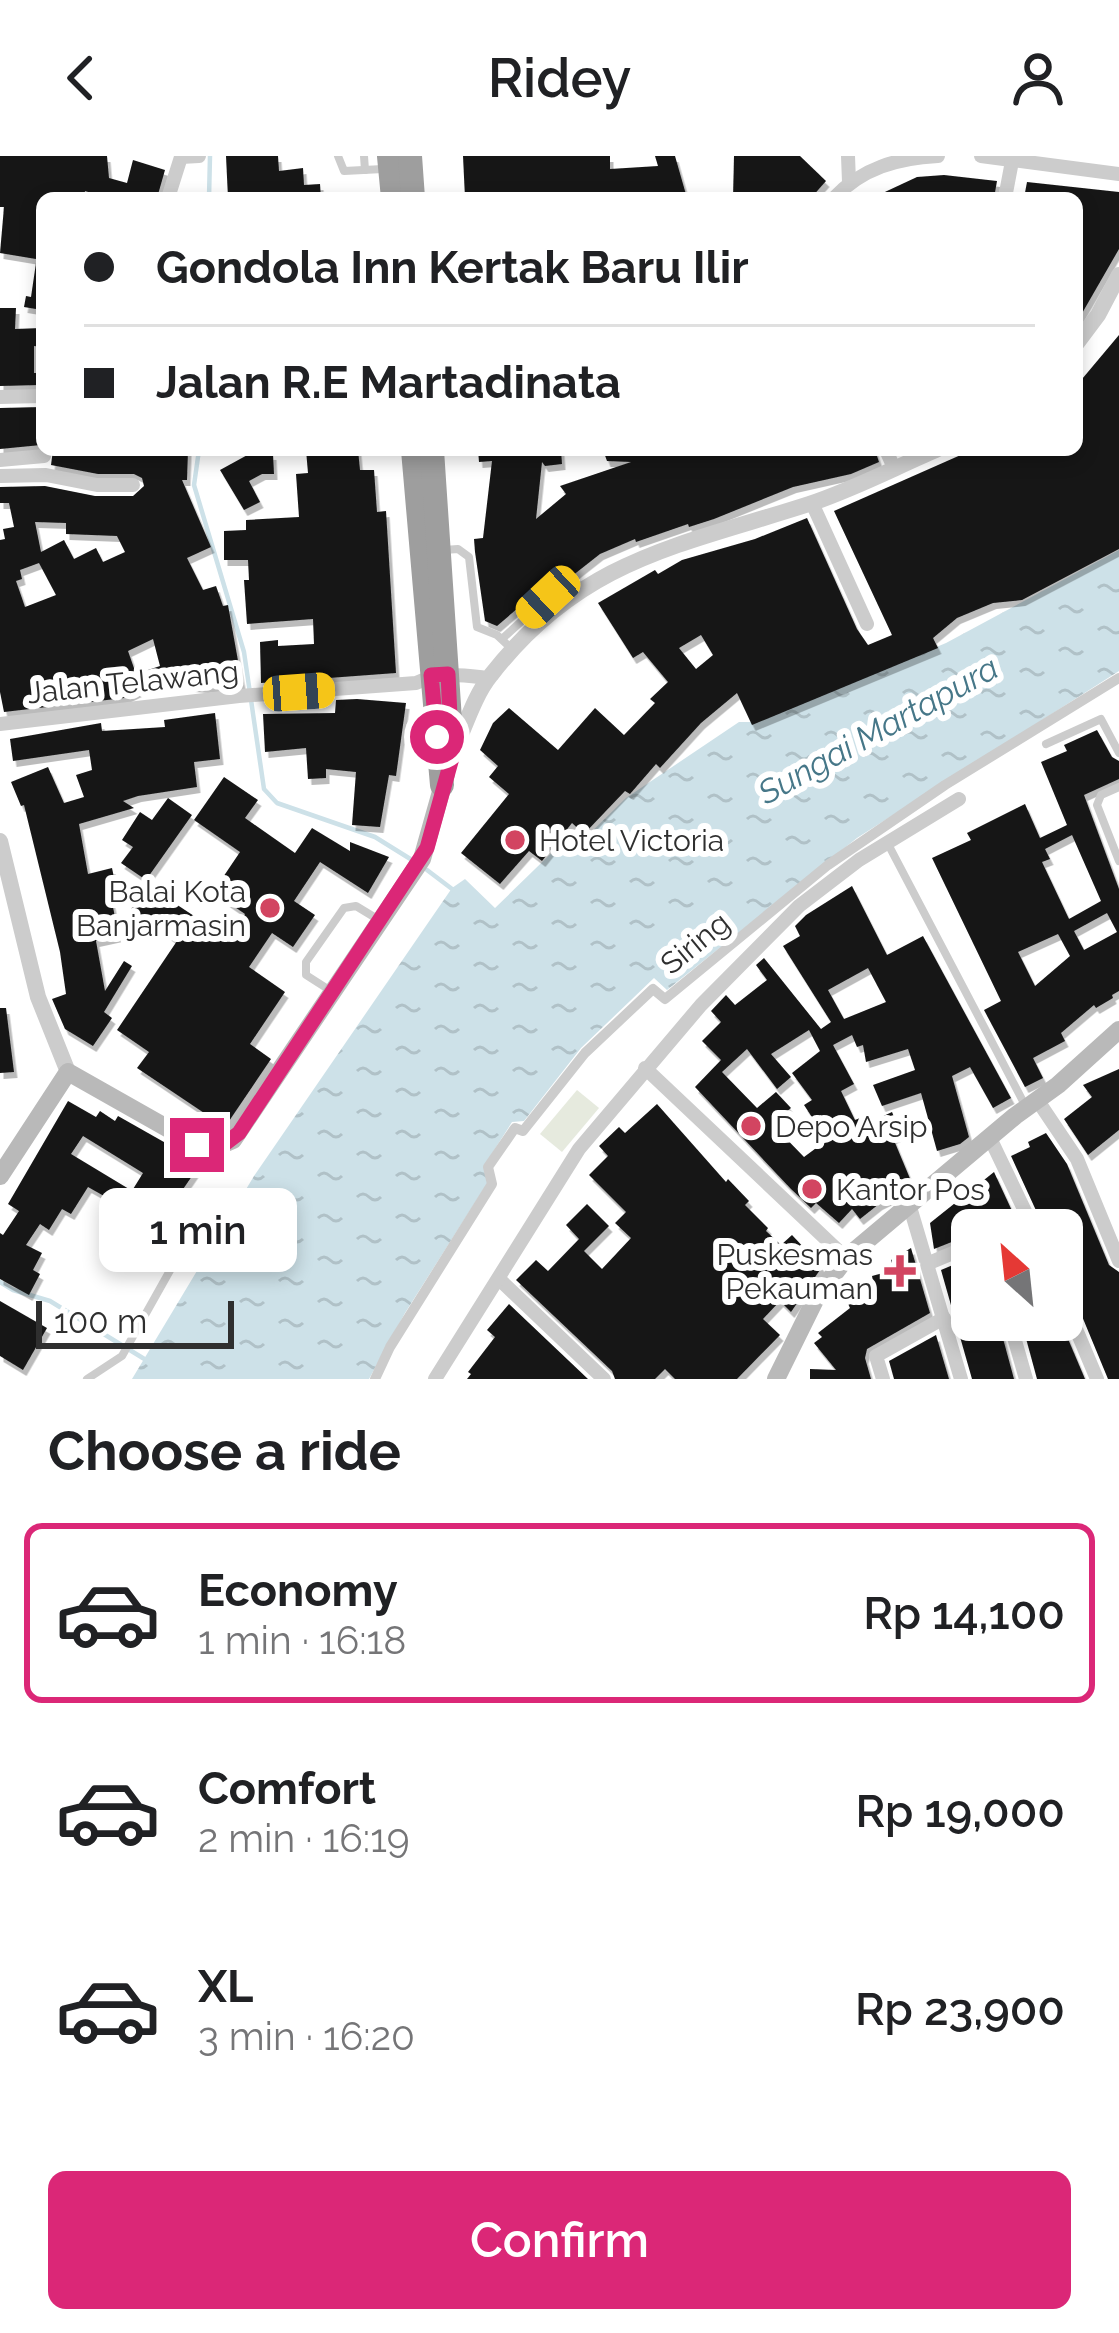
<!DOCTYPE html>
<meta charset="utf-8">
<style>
:root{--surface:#fff;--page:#f6f6f6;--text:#202124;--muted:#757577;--line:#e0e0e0;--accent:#db2777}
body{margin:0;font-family:Raleway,sans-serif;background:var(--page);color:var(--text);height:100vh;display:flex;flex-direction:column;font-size:45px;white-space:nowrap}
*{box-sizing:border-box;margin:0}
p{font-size:39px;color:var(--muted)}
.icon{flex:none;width:66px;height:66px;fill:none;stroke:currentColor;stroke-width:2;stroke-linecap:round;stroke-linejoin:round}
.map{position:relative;height:1223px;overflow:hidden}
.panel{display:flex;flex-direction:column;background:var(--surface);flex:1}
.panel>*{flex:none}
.guide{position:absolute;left:36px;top:36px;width:1047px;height:264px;border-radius:18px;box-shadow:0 6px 18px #0003;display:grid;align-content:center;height:264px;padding:0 48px;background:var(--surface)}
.needle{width:78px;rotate:333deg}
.buttons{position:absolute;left:951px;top:1053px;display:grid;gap:24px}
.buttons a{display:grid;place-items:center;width:132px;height:132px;border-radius:18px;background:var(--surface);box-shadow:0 6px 18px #0003;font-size:60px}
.scale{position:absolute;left:36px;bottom:30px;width:198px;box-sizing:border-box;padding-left:12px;border:6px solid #2f2f2f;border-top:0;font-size:33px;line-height:42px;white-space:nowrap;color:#2f2f2f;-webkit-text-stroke:9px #fff;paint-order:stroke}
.end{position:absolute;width:54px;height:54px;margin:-27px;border:15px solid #db2777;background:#fff;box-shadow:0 0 0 6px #fff}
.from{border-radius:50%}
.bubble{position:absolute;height:84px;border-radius:18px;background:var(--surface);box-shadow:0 6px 18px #0003;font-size:39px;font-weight:600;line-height:84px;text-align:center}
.car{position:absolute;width:36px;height:72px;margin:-36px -18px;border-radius:15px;box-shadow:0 0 9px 3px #0007;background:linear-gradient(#f5c518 24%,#345 0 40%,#f5c518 0 76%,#345 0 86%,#f5c518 0)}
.guide b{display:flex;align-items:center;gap:42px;height:114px;font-size:45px}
.guide b+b{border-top:3px solid var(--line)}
.guide i{width:30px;height:30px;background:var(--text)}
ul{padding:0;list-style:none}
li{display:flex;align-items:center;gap:36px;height:180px;margin:0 24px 18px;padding:0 24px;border:6px solid transparent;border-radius:18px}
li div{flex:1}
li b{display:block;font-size:45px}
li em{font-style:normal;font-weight:600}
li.active{border-color:var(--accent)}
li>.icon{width:108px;height:108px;stroke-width:1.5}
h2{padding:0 48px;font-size:54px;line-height:144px}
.action{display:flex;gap:24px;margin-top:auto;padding:24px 48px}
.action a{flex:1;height:138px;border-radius:18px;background:var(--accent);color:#fff;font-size:48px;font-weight:600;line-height:138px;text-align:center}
header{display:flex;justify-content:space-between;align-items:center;height:156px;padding:0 48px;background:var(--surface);font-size:54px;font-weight:600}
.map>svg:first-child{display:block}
</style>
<header><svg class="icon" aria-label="back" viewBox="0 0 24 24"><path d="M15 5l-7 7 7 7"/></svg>Ridey<svg class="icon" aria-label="person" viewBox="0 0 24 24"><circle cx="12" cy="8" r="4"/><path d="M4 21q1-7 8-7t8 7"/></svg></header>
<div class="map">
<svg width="1119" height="1223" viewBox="0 0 1119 1223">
<defs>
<pattern id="water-ripples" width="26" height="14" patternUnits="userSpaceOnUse" patternTransform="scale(3)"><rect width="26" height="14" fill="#cde1e8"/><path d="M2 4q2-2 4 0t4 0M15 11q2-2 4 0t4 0" fill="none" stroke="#b0c1c7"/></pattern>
<filter id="shadow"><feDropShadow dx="3.5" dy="6" stdDeviation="0" flood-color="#0004"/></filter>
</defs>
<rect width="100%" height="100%" fill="#fff"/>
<!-- garden -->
<path fill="#e6eade" d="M577 934 599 952 562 996 540 978Z"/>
<!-- water -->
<path fill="url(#water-ripples)" d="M1119 394V515L857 682 667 834 654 822 581 892 524 965 512 966 484 1010 488 1026 405 1157 369 1223H132L254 1020 452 732 465 723 495 752 569 680 582 685 626 642 739 566H757L946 487Z"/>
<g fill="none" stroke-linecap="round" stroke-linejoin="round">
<!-- stream -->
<g stroke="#cde1e8" stroke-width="4.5">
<path d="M209 42 210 0"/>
<path d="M199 294 194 329 244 496 264 633 277 647 375 681 412 704"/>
<path d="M427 714 456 736"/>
<path d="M0 1126 13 1134 50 1145 146 1204"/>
</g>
</g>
<!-- building -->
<g fill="#161616" fill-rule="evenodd" filter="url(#shadow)">
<path d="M0 0H107L109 22 127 27 133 4 165 14 157 42H107L85 35 84 42H42L38 89H42V104L0 97 4 51H0Z"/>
<path d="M226 0H278L279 15 303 12 304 29 320 28 321 42H228Z"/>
<path d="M463 0H610V13L658 10 655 0H675L687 42H465Z"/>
<path d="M734 0H800L826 25 811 42H733Z"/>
<path d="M917 21 944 19 997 25 994 42H872Z"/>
<path d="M1027 26 1119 36V93L1077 166V42H1024Z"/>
<path d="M36 107 42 108V154L24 151 26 140 31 141Z"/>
<path d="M0 152H16L15 173 42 172V191L34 190V217H40V229L0 230Z"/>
<path d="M1119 179V393L1022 444 993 447 957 462 933 482 938 492 752 569 737 537 701 567 660 612 656 608 630 638 625 635 584 678 572 667 542 705 529 695 500 728 461 697 509 638 489 621 498 610 480 594 493 567 509 552 558 594 595 552 624 579 655 547 650 543 668 526 643 496 633 502 598 447 655 414 658 418 682 404 755 383 807 362 857 473 868 489 892 479 834 355 972 294H1077V229ZM701 479 713 499 696 513 679 492Z"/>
<path d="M42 251 41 289 0 293V252Z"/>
<path d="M53 294H68V300H96V294H188L187 324H182L211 391 187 402 203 434 216 430 223 450 228 449 242 527 205 531 191 530V524L163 526V523L124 542 4 556 0 536V384L5 383 3 373 14 371 9 347H0V331L45 330 95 340H133L144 330 142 322 134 318H98L51 309ZM35 366 66 367V378L117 380 125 396 103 406 96 392 74 403 64 384 41 396ZM39 407 56 439 25 451 16 425 22 423 20 414ZM153 483 160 510 136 518 128 495Z"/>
<path d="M306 294H358L360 314H374L377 356 386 355 396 517 261 527 260 486 278 484V490L314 488 313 463 247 468 244 424H249L248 404H224V375L246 374V364L299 361 296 318 308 317Z"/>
<path d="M478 294H561L562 308 545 310 542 306 536 363 566 338 560 330 631 306 607 305 603 294H875L879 306 851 318 793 331 714 363 689 371 688 368 636 386 635 383 600 398 558 431 552 423 497 470 485 465 475 396 474 383 483 382 492 305 479 306Z"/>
<path d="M251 297 273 298 274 318H262L249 325 260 346 244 354 220 314Z"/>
<path d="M357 543 406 547 396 620 389 619 380 671 352 669 356 616 326 613V622L308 623 306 592 265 596 263 558 335 557 336 544Z"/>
<path d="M215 557 220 603 194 606 197 631 138 640 123 645 134 652 79 668 88 718 112 712 117 736 110 737 119 780 96 785 105 835 124 805 132 810 104 856 112 862 93 890 65 873 52 843 66 838 60 796 24 649 21 650 11 626 48 611 64 647 84 641 76 619 92 614 89 594 13 605 10 583 101 567 102 575 165 571 164 564Z"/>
<path d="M1097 574 1112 601 1119 605V623L1084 639 1119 733V835L1112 839 1113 842 1096 852 1094 849 1061 877 1065 885 1033 902 1043 922 1025 931 984 854 1001 845 932 702 971 684 967 677 1025 648 1040 682 1067 669 1041 606 1067 595 1064 589ZM1072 679 1101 745 1069 763 1042 706 1050 703 1045 693ZM1107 757 1117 776 1084 794 1074 775ZM1058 778 1070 800 1035 830 1018 796Z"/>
<path d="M224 621 258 644 245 662 295 697 312 672 350 695V686L389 701 368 737 320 706 294 745 315 759 293 791 272 777 249 811 285 836 250 888 271 903 225 971 137 912 149 896 117 874 177 785 131 753 147 729 229 783 245 758 213 736 240 696 194 664Z"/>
<path d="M168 642 192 659 146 724 121 707 133 691 122 684 140 656 152 664Z"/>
<path d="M852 730 887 799 923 780 1011 942 993 952 970 911 952 920 969 981 960 988 937 995 921 937 882 950 873 929 915 914 908 893 866 906 863 889 857 891 852 879 833 889 854 928 841 935 855 964 870 958 879 975 877 963 892 956 901 978 893 982 911 1025 899 1030 902 1037 879 1048 860 1063 852 1053 839 1067 816 1047 811 1052 791 1033 695 931 721 904 702 885 721 866 711 855 726 839 735 849 767 824 756 809 764 802 821 873 831 866 783 790 800 780 795 770 806 759ZM868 812 886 846 844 863 828 834ZM809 874 820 895 792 917 812 944 804 949 827 984 804 1001 772 968 791 952 776 936 757 952 722 916 747 893 777 933 791 921 771 898Z"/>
<path d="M0 852H6L14 916 0 917Z"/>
<path d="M1119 913V974L1088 999 1064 963 1092 941 1083 929Z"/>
<path d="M68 945 96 961 100 955 115 965 118 960 201 1007 166 1058 130 1038 143 1017 83 980 71 998 129 1033 120 1049 88 1031 71 1058 62 1053 49 1074 40 1068 26 1089 42 1097 33 1114 40 1118 29 1139 0 1123V1077L3 1079 19 1055 8 1048Z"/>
<path d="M657 948 726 1026 728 1023 749 1045 745 1049 768 1072 766 1075 781 1089 792 1079 822 1111 791 1156 780 1145 763 1163 780 1179 737 1223H675L665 1213 655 1223H615L612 1215 516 1124 536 1104 548 1115 579 1083 566 1069 587 1048 609 1070 584 1095 602 1113 631 1082 615 1067 626 1056 589 1019 608 1000 599 990 619 971 625 977Z"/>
<path d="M1046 977 1067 1008 1109 1109 1119 1116V1223H1108L1072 1136 1062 1129V1074H1045L1011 1000 1030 991 1028 986Z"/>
<path d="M994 1016 1013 1057 996 1064 991 1074H972V1078L934 1093 930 1067Z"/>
<path d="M911 1092 930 1157 867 1193 865 1202 871 1223H810V1213L836 1214 814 1187 822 1181 818 1177 850 1152 844 1139 873 1125 872 1120 894 1114 891 1104Z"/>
<path d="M972 1101V1164H998L1014 1223H972L941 1114Z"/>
<path d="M0 1145 47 1172 23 1214 0 1200Z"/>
<path d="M509 1148 588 1223H467L471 1218 468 1216 495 1181 487 1174Z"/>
<path d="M1021 1164H1060L1085 1223H1037Z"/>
<path d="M936 1179 949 1223H894L889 1205Z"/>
</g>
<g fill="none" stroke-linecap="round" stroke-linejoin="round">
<!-- service -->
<g stroke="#ccc" stroke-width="8">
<path d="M338 0 344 15 383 13"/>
<path d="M364 0 365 14"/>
<path d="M444 394 458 393 469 401 477 471 497 479 512 493"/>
<path d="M502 483 548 441"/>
<path d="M1046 588 1101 563 1119 597"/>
<path d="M1119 631 1101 639 1097 649 1119 705"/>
<path d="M888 688 1026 951"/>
<path d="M331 835 306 819V806L344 752 356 750 379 764"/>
<path d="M87 1223 122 1200 177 1102"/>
</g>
<!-- pedestrian -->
<path stroke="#ccc" stroke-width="10" d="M375 1223 390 1191 492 1028 488 1011 515 972 523 975 585 897 653 833 665 843 828 709 945 629 1119 522"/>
<!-- minor -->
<g stroke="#ccc" stroke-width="14">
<path d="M848 0 849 26"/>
<path d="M981 0 1119 18"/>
<path d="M168 42 181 1 199 0"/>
<path d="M834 42C862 12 898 2 938 0"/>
<path d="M1005 42 1013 0"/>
<path d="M0 241 42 240"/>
<path d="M886 294 894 312"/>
<path d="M0 304 44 300"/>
<path d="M0 320 46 319 97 329H133"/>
<path d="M812 347 867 468"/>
<path d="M0 568 239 540 416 527C440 515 462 519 488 522"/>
<path d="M645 912 846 1102"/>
<path d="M1038 945 1077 1003 1119 1105"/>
<path d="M990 982 1034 1074"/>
<path d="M910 1051 961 1223"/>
<path d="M1002 1074 1029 1062"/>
<path d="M929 1107 972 1089"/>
<path d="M499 1123 604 1223"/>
<path d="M1062 1140 1097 1223"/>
<path d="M1009 1164 1026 1223"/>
<path d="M435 1223 579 993 701 849 799 750 859 704 959 643"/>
<path d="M883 1223 876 1200 944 1162"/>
</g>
<!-- tertiary -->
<g stroke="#ccc" stroke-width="16">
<path d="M1077 187 1098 159 1119 119"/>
<path d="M451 602C464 575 473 541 491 519 581 403 679 390 809 348 852 334 894 312 936 294"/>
<path d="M0 685 38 841 68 916"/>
</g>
<!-- secondary -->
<g stroke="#b9b9b9" stroke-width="18">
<path d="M0 1020 68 916 197 989 212 993 233 984 422 703 446 618"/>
<path d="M776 1223 816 1142 846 1102 1015 960 1058 929 1119 874"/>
</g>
<!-- trunk -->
<g stroke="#9e9e9e" stroke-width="24">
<path d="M389 0 393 42"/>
<path d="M410 0 413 42"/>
<path d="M413 294 442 629"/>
<path d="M432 294 451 579"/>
</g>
</g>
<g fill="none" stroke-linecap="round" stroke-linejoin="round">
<!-- route -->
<path stroke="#db2777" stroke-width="15" d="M197 989 218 993 239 977 427 692 452 602 448 518 431 519 437 581"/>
</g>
<!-- markers -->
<g fill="#d24561" stroke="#fff" stroke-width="4.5">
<circle cx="515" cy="684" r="12"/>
<circle cx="270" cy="752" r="12"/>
<circle cx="751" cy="970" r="12"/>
<circle cx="812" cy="1033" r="12"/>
<path d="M894 1097h12v12h12v12h-12v12h-12v-12h-12v-12h12z"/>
</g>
<g text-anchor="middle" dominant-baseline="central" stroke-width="12" stroke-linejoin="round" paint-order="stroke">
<!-- street labels -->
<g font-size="30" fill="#2f2f2f" stroke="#fff">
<text transform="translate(133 526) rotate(-6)">Jalan Telawang</text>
<text transform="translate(695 787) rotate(-39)">Siring</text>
</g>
<!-- poi labels -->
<g font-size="30" fill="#2f2f2f" stroke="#fff" text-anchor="start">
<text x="539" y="684">Hotel Victoria</text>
<text x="246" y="735" text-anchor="end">Balai Kota<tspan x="246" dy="34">Banjarmasin</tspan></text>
<text x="775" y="970">Depo Arsip</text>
<text x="836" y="1033">Kantor Pos</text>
<text x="873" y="1098" text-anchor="end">Puskesmas<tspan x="873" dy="34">Pekauman</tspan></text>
</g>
<!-- water labels -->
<g font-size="33" font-style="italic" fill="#467788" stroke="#fff">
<text transform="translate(878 574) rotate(-29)">Sungai Martapura</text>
</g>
</g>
</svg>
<div class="buttons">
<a><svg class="needle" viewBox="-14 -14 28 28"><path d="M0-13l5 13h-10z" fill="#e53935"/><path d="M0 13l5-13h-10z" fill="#757577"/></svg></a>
</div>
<div class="scale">100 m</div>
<i class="end from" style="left:437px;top:581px"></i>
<i class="end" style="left:197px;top:989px"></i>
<div class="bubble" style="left:99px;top:1032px;width:198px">1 min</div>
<i class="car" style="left:548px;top:441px;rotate:227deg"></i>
<i class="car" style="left:299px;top:536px;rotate:86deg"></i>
<div class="guide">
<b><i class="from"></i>Gondola Inn Kertak Baru Ilir</b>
<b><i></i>Jalan R.E Martadinata</b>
</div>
</div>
<section class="panel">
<h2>Choose a ride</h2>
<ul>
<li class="active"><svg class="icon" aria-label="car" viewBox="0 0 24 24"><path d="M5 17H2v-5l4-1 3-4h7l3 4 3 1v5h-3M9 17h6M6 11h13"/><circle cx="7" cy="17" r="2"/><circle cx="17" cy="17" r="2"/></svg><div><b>Economy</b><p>1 min · 16:18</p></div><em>Rp 14,100</em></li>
<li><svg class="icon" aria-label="car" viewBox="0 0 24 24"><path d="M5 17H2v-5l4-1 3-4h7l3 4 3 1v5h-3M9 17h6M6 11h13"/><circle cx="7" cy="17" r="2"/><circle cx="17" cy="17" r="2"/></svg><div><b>Comfort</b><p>2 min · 16:19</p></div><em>Rp 19,000</em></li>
<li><svg class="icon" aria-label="car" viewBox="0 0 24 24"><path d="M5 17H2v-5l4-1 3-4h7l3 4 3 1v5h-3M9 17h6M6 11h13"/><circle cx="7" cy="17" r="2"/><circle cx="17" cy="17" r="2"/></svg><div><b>XL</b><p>3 min · 16:20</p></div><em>Rp 23,900</em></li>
</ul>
<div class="action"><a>Confirm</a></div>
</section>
